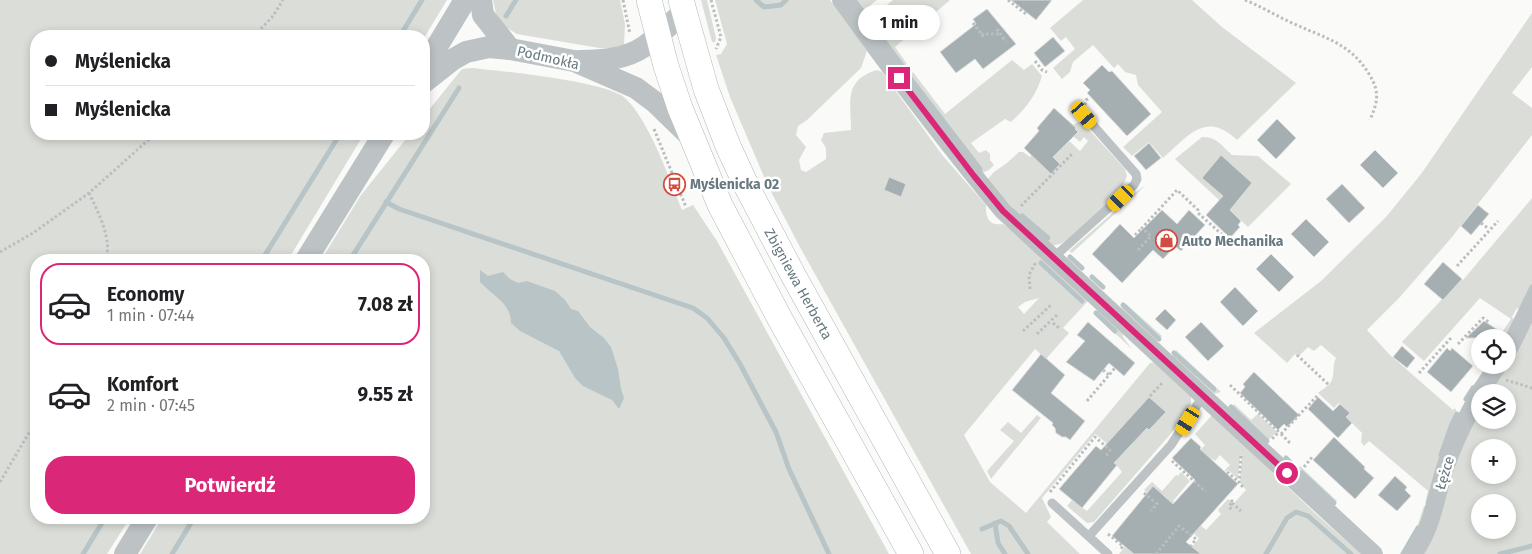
<!DOCTYPE html>
<html lang="pl">
<meta charset="utf-8">
<style>
:root{--surface:#fff;--page:#f2f2f2;--text:#202124;--muted:#757577;--line:#e0e0e0;--accent:#db2777}
body{margin:0;font-family:"Fira Sans",sans-serif;background:var(--page);color:var(--text);height:100vh;display:flex;flex-direction:column;font-size:19px;white-space:nowrap}
*{box-sizing:border-box;margin:0}
p{font-size:16px;color:var(--muted)}
.icon{flex:none;width:28px;height:28px;fill:none;stroke:currentColor;stroke-width:2;stroke-linecap:round;stroke-linejoin:round}
.map{position:relative;flex:1;overflow:hidden}
.side{position:absolute;left:30px;top:254px;width:400px;height:270px;display:flex;flex-direction:column;background:var(--surface);border-radius:20px;box-shadow:0 2px 8px #0003}
.side>*{flex:none}
.hud{position:absolute;left:30px;top:30px;width:400px;height:110px;border-radius:20px;box-shadow:0 2px 8px #0003;display:grid;align-content:center;height:110px;padding:0 15px;background:var(--surface)}
.fabs{position:absolute;left:1471px;top:329px;display:grid;gap:10px}
.fabs a{display:grid;place-items:center;width:45px;height:45px;border-radius:50%;background:var(--surface);box-shadow:0 2px 8px #0003;font-size:25px}
.end{position:absolute;width:22px;height:22px;margin:-11px;border:6px solid #db2777;background:#fff;box-shadow:0 0 0 2px #fff}
.from{border-radius:50%}
.bubble{position:absolute;height:35px;border-radius:18px;background:var(--surface);box-shadow:0 2px 8px #0003;font-size:16px;font-weight:700;line-height:35px;text-align:center}
.car{position:absolute;width:15px;height:30px;margin:-15px -8px;border-radius:6px;box-shadow:0 0 4px 1px #0007;background:linear-gradient(#f5c518 24%,#345 0 40%,#f5c518 0 76%,#345 0 86%,#f5c518 0)}
.hud b{display:flex;align-items:center;gap:18px;height:48px;font-size:19px}
.hud b+b{border-top:1px solid var(--line)}
.hud i{width:12px;height:12px;background:var(--text)}
ul{padding:9px 0 0;list-style:none}
li{display:flex;align-items:center;gap:15px;height:82px;margin:0 10px 8px;padding:0 5px;border:2px solid transparent;border-radius:20px}
li div{flex:1}
li b{display:block;font-size:19px}
li em{font-style:normal;font-weight:700}
li.active{border-color:var(--accent)}
li>.icon{width:45px;height:45px;stroke-width:1.5}
.primary-button{display:flex;gap:10px;margin-top:auto;padding:10px 15px}
.primary-button a{flex:1;height:58px;border-radius:20px;background:var(--accent);color:#fff;font-size:20px;font-weight:700;line-height:58px;text-align:center}
.map>svg:first-child{display:block}
</style>
<div class="map">
<svg width="1532" height="554" viewBox="0 0 1532 554">
<rect width="100%" height="100%" fill="#fafaf8"/>
<!-- green -->
<g fill="#dbded8" fill-rule="evenodd">
<path d="M0 0H447L424 38V36H36V134H364L288 260H36V518H130L107 554H0Z"/>
<path d="M493 0H620L625 24 624 45 613 48H599L517 34 504 26 496 14Z"/>
<path d="M701 0H707L716 38 715 42H712Z"/>
<path d="M715 0H830L867 51 861 68 807 120 798 126 796 135 806 147 799 160 801 170 806 172 826 159V148L821 140 824 133 851 130C851 103 843 80 877 70L882 72 943 156 986 205C985 219 990 226 1003 224L1012 230 1088 301 1063 328 1069 333 1046 359 1035 349 964 435 990 482 1026 513 1150 363 1156 362 1191 395V404L1174 430 1094 522 1087 523 1067 506 1072 500 1087 511 1122 472 1115 463 1119 449H1114L1095 434 1042 498 1051 517 1047 522 1080 554H971L801 249 768 186 730 97 716 55 721 54 727 44ZM1039 298 1024 314 1018 307 1025 302Z"/>
<path d="M850 0H877L859 14Z"/>
<path d="M893 0H950L895 47 907 64 900 69 866 22Z"/>
<path d="M1083 0H1192L1222 27 1296 83 1237 140C1206 110 1188 136 1163 158L1149 142 1132 156 1123 147 1162 112 1138 85 1136 75 1125 72 1118 64 1114 68 1093 45 1073 62 1070 72 1062 79 1053 68 1075 49 1066 37 1061 41 1050 28Z"/>
<path d="M1532 13V67L1512 93 1532 108V135L1452 237 1400 297 1367 330 1390 355 1453 410 1455 408 1460 420 1429 504 1425 503 1428 491 1369 441 1364 446 1361 442 1362 433 1346 417 1350 413 1339 403 1334 408 1318 393C1322 390 1328 386 1331 382 1335 375 1332 365 1336 358L1321 345 1314 351 1308 347 1300 355 1297 356 1295 354 1287 363 1254 333 1321 281 1386 217 1421 174Z"/>
<path d="M1012 60 1024 70 1032 64 1042 76C1036 96 1026 108 1011 122L1005 119 971 143 979 153 986 150 990 154V160L994 165 989 170 980 174 908 80 913 72 945 114Z"/>
<path d="M472 68C501 71 606 81 625 98 649 120 669 178 682 210L693 205 717 241 889 554H140L162 518H424V260H321L361 195 410 134H424V116L462 69Z"/>
<path d="M1068 120 1073 125 1078 122 1084 124 1125 169 1127 176 1124 183 1108 203 1065 241 1060 244 1051 246 985 180C991 178 991 173 997 170 1005 165 1011 159 1019 152H1023L1030 157ZM1072 135 1080 142 1084 137 1088 141 1080 151 1068 140Z"/>
<path d="M1202 137C1216 136 1222 146 1232 155L1258 156 1291 184 1248 227 1175 159Z"/>
<path d="M1146 185 1072 253 1069 251 1140 189Z"/>
<path d="M1532 198V295L1524 310 1517 308 1512 317 1517 324 1508 338 1499 337 1511 319 1480 298 1424 361 1402 342 1461 279 1463 280Z"/>
<path d="M1125 303 1162 336 1157 342 1121 308Z"/>
<path d="M1099 310 1122 331 1123 337 1132 349 1095 315Z"/>
<path d="M1532 313V554H1421L1435 532 1442 511 1445 486 1480 403V420H1508V392H1486L1503 365H1508V357ZM1480 448H1508V475H1480ZM1480 502H1508V530H1480Z"/>
<path d="M1176 350 1221 392 1214 394 1172 357Z"/>
<path d="M1234 404 1251 420 1258 414 1277 432 1265 443 1229 410Z"/>
<path d="M1037 415 1041 418 991 479 987 471 1014 441 1000 430 1008 422 1021 433Z"/>
<path d="M1212 415 1316 514 1361 554H1201L1192 547 1199 538 1180 523 1154 554H1119L1160 504 1144 490 1152 482 1162 491 1176 475 1178 476 1181 472 1190 481 1173 501 1206 530 1221 514 1218 510 1228 499 1234 503 1246 490 1240 483 1242 455 1240 457 1238 479 1228 470 1225 472 1224 471 1230 465 1220 455 1215 461 1211 458 1193 477 1183 469 1205 445 1195 434Z"/>
<path d="M1300 466 1337 501 1331 506 1296 471Z"/>
<path d="M1424 506 1428 507 1407 554H1400L1418 524Z"/>
</g>
<!-- water -->
<path fill="#b8c4c6" d="M480 270 488 276 503 272 510 279 518 283 527 281 555 291 565 300 571 309 578 311 590 327 604 338 611 347 618 369 621 389 624 398 619 409 612 400 583 386 575 378 559 351 520 331 511 323C511 303 493 296 480 282Z"/>
<g fill="none" stroke-linecap="round" stroke-linejoin="round">
<!-- stream -->
<g stroke="#b8c4c6" stroke-width="5">
<path d="M756 0 764 7 781 5 786 0"/>
<path d="M854 0 862 11"/>
<path d="M506 16 516 0"/>
<path d="M870 22 903 67"/>
<path d="M400 36 422 0"/>
<path d="M910 78 980 169"/>
<path d="M386 202 399 209 693 308 707 318 724 338 740 364 776 432 789 469 829 554"/>
<path d="M1022 216 1048 238"/>
<path d="M1070 257 1082 268"/>
<path d="M262 260 340 134"/>
<path d="M350 260 459 88"/>
<path d="M1041 263 1082 301"/>
<path d="M1092 277 1103 287"/>
<path d="M1526 300 1532 287"/>
<path d="M1123 305 1159 339"/>
<path d="M1096 313 1115 331"/>
<path d="M1174 353 1214 389"/>
<path d="M1466 399 1473 388"/>
<path d="M1231 407 1267 441"/>
<path d="M1441 455 1452 424 1457 414"/>
<path d="M1286 458 1290 462"/>
<path d="M1302 473 1334 503"/>
<path d="M995 523 998 543 1005 554"/>
<path d="M982 529 1001 521 1009 526 1028 554"/>
<path d="M83 554 105 518"/>
<path d="M172 554 194 518"/>
<path d="M1266 554 1287 518 1296 512 1308 516 1351 554"/>
<path d="M1403 554 1418 528"/>
<path d="M1500 554 1532 546"/>
</g>
</g>
<!-- building -->
<g fill="#a5afb2" stroke="#dcdcda">
<path d="M1011 0H1052L1036 20Z"/>
<path d="M987 9 1016 44 983 69 975 59 956 73 940 52 976 24 973 19Z"/>
<path d="M1053 37 1065 51 1045 67 1034 53Z"/>
<path d="M1102 65 1109 72 1112 71 1151 114 1127 136 1087 93 1090 90 1083 83Z"/>
<path d="M1054 108 1076 128 1075 129 1078 132 1053 157 1060 164 1051 174 1024 148 1039 131 1037 128Z"/>
<path d="M1277 119 1296 138 1276 159 1257 140Z"/>
<path d="M1149 143 1161 158 1146 170 1134 156Z"/>
<path d="M1375 150 1398 173 1383 188 1360 165Z"/>
<path d="M1221 155 1252 183 1230 210 1241 221 1238 225 1240 227 1230 238 1206 215 1223 196 1202 178Z"/>
<path d="M889 177 906 184 901 197 884 190Z"/>
<path d="M1342 184 1365 208 1349 223 1326 199Z"/>
<path d="M1478 205 1489 214 1471 235 1461 226Z"/>
<path d="M1162 210 1177 224 1189 210 1205 225 1181 251 1175 246 1163 259 1153 250 1122 283 1092 254 1120 224 1134 238Z"/>
<path d="M1306 219 1329 242 1314 257 1291 234Z"/>
<path d="M1271 254 1294 277 1279 292 1256 269Z"/>
<path d="M1443 262 1462 279 1443 300 1424 284Z"/>
<path d="M1235 287 1258 311 1243 326 1220 302Z"/>
<path d="M1165 309 1176 320 1167 330 1155 319Z"/>
<path d="M1484 321 1504 334 1503 338H1466Z"/>
<path d="M1088 322 1135 363 1124 376 1109 363 1094 381 1066 362 1085 341 1077 335Z"/>
<path d="M1201 322 1224 346 1208 361 1185 337Z"/>
<path d="M1402 346 1415 358 1407 368 1393 357Z"/>
<path d="M1447 348 1450 351 1452 348 1473 366 1451 392 1427 372Z"/>
<path d="M1041 354 1065 375 1051 393 1085 421 1070 440 1066 437H1062L1056 433 1055 428 1052 425 1053 423 1012 390Z"/>
<path d="M1254 372 1299 415 1287 427 1284 424 1278 430 1240 393 1245 387 1243 384Z"/>
<path d="M1149 397 1166 412 1149 430 1147 428 1114 463 1117 465 1082 508 1059 489 1096 446 1101 450Z"/>
<path d="M1318 397 1333 411 1340 404 1350 413 1346 417 1352 423 1338 438 1308 409Z"/>
<path d="M1334 437 1365 467 1364 469 1374 478 1355 499 1313 460Z"/>
<path d="M1191 438 1201 447 1200 449 1238 484 1186 542 1201 554H1134L1112 536 1153 486 1173 504 1195 480 1172 458Z"/>
<path d="M1395 476 1407 487 1405 490 1411 496 1397 511 1378 495Z"/>
</g>
<g fill="none" stroke-linecap="round" stroke-linejoin="round">
<defs>
<g id="secondary">
<path d="M649 0 666 66 680 108 720 205 780 319 911 554"/>
<path d="M681 0 706 89 728 146 747 187 792 273 948 554"/>
</g>
</defs>
<!-- secondary casing -->
<use href="#secondary" stroke="#b2b9bc" stroke-width="26"/>
<!-- path -->
<g stroke="#babec0" stroke-width="3" stroke-dasharray="2.5 2.5" stroke-linecap="butt">
<path d="M623 0 630 34"/>
<path d="M711 0 721 37 716 49"/>
<path d="M1008 0 1026 14"/>
<path d="M1245 0C1260 6 1275 15 1290 22 1321 37 1350 42 1369 74 1380 92 1378 101 1370 120"/>
<path d="M973 23 985 39"/>
<path d="M997 29 1006 42"/>
<path d="M981 34H1001"/>
<path d="M254 36 273 16 283 0"/>
<path d="M1035 61 1042 70 1047 72"/>
<path d="M1085 105 1086 100 1089 98"/>
<path d="M654 129 686 207"/>
<path d="M89 193C97 210 114 242 105 260"/>
<path d="M1021 206 1072 154"/>
<path d="M1481 223 1489 229"/>
<path d="M1135 235 1142 228"/>
<path d="M1138 250 1151 236 1142 228 1177 190 1198 210V213L1227 239"/>
<path d="M0 252 33 233 89 193 155 134"/>
<path d="M1457 266 1498 221"/>
<path d="M1030 289 1029 275 1036 262"/>
<path d="M1053 323 1059 328"/>
<path d="M1023 331 1051 305"/>
<path d="M1037 334 1058 314"/>
<path d="M1458 344 1483 318 1490 323"/>
<path d="M1297 355 1329 385"/>
<path d="M1103 370 1109 375"/>
<path d="M1419 373 1451 338"/>
<path d="M1506 380 1532 388"/>
<path d="M1230 385 1279 432 1272 439"/>
<path d="M1150 396 1163 382"/>
<path d="M1087 401 1115 368"/>
<path d="M1281 434 1318 395"/>
<path d="M1281 434 1290 443"/>
<path d="M1241 456 1239 483 1243 487"/>
<path d="M1172 461 1206 492"/>
<path d="M1304 467 1313 456"/>
<path d="M1227 472 1239 482"/>
<path d="M0 482 27 436 36 424"/>
<path d="M1050 492 1095 437 1110 450 1106 456"/>
<path d="M1144 493 1157 504 1151 511"/>
<path d="M1231 500 1233 502 1229 506 1232 511"/>
<path d="M1232 503 1241 511"/>
<path d="M1108 534 1123 546 1120 550"/>
<path d="M1156 554 1179 526 1196 539 1191 546"/>
</g>
<!-- service -->
<g stroke="#bdc3c5" stroke-width="9">
<path d="M1054 257 1134 185 1137 179 1136 174 1084 115"/>
<path d="M1052 503 1108 554"/>
<path d="M1089 536 1171 445 1203 396"/>
</g>
<!-- minor -->
<g stroke="#bdc3c5" stroke-width="18">
<path d="M841 0C893 72 946 143 1003 211L1374 554"/>
<path d="M1508 350 1514 339 1532 302"/>
<path d="M1480 392 1498 365"/>
<path d="M1413 554C1432 529 1435 500 1444 471 1453 443 1466 418 1480 393"/>
</g>
<!-- tertiary -->
<g stroke="#bdc3c5" stroke-width="22">
<path d="M481 0 483 15 510 49"/>
<path d="M580 61C603 61 626 59 645 46 659 36 671 23 684 12"/>
<path d="M424 68 465 0"/>
<path d="M424 82 452 60 466 52 489 47 510 49 574 61 636 88 656 103 690 136"/>
<path d="M306 260 384 134"/>
<path d="M125 554 147 518"/>
</g>
<!-- secondary -->
<use href="#secondary" stroke="#fff" stroke-width="25"/>
</g>
<g fill="none" stroke-linecap="round" stroke-linejoin="round">
<!-- route -->
<path stroke="#db2777" stroke-width="6" d="M899 78 974 176 1003 211 1287 473"/>
</g>
<!-- icons -->
<defs>
<symbol id="bus-ring" viewBox="-11 -11 22 22"><circle r="9.5" fill="#fff" stroke="#d14d40" stroke-width="1.5"/><path d="M-5-6H5V4H4V6H2V4H-2V6H-4V4H-5ZM-3.5-4V0h7V-4ZM-3.5 1.2v1.5H-2V1.2ZM2 1.2v1.5H3.5V1.2Z" fill="#d14d40"/></symbol>
<symbol id="shop-ring" viewBox="-11 -11 22 22"><circle r="9.5" fill="#fff" stroke="#d14d40" stroke-width="1.5"/><path d="M-5-2.5h2.3a2.7 3.5 0 0 1 5.4 0H5L5.5 6h-11ZM-1.5-2.5h3a1.5 2.3 0 0 0-3 0Z" fill="#d14d40"/></symbol>
</defs>
<g fill-rule="evenodd">
<use href="#bus-ring" x="662" y="172" width="25" height="25"/>
<use href="#shop-ring" x="1154" y="228" width="25" height="25"/>
</g>
<g text-anchor="middle" dominant-baseline="central" stroke-width="5" stroke-linejoin="round" paint-order="stroke">
<!-- street labels -->
<g font-size="14" fill="#677980" stroke="#fff">
<text transform="translate(548 58) rotate(13)">Podmokła</text>
<text transform="translate(798 284) rotate(61)">Zbigniewa Herberta</text>
<text transform="translate(1445 473) rotate(-73)">Łężce</text>
</g>
<!-- poi labels -->
<g font-size="14" font-weight="bold" fill="#677980" stroke="#fff" text-anchor="start">
<text x="690" y="184">Myślenicka 02</text>
<text x="1182" y="241">Auto Mechanika</text>
</g>
</g>
</svg>
<div class="fabs">
<a><svg class="icon" aria-label="locate" viewBox="0 0 24 24"><circle cx="12" cy="12" r="6"/><path d="M12 2v4M12 18v4M2 12h4M18 12h4"/></svg></a>
<a><svg class="icon" aria-label="layers" viewBox="0 0 24 24"><path d="M12 4l9 5-9 5-9-5zM3 14l9 5 9-5"/></svg></a>
<a>+</a>
<a>−</a>
</div>
<i class="end from" style="left:1287px;top:473px"></i>
<i class="end" style="left:899px;top:78px"></i>
<div class="bubble" style="left:858px;top:5px;width:82px">1 min</div>
<i class="car" style="left:1084px;top:115px;rotate:139deg"></i>
<i class="car" style="left:1121px;top:198px;rotate:226deg"></i>
<i class="car" style="left:1188px;top:421px;rotate:212deg"></i>
<div class="hud">
<b><i class="from"></i>Myślenicka</b>
<b><i></i>Myślenicka</b>
</div>
<section class="side">
<ul>
<li class="active"><svg class="icon" aria-label="car" viewBox="0 0 24 24"><path d="M5 17H2v-5l4-1 3-4h7l3 4 3 1v5h-3M9 17h6M6 11h13"/><circle cx="7" cy="17" r="2"/><circle cx="17" cy="17" r="2"/></svg><div><b>Economy</b><p>1 min · 07:44</p></div><em>7.08 zł</em></li>
<li><svg class="icon" aria-label="car" viewBox="0 0 24 24"><path d="M5 17H2v-5l4-1 3-4h7l3 4 3 1v5h-3M9 17h6M6 11h13"/><circle cx="7" cy="17" r="2"/><circle cx="17" cy="17" r="2"/></svg><div><b>Komfort</b><p>2 min · 07:45</p></div><em>9.55 zł</em></li>
</ul>
<div class="primary-button"><a>Potwierdź</a></div>
</section>
</div>
